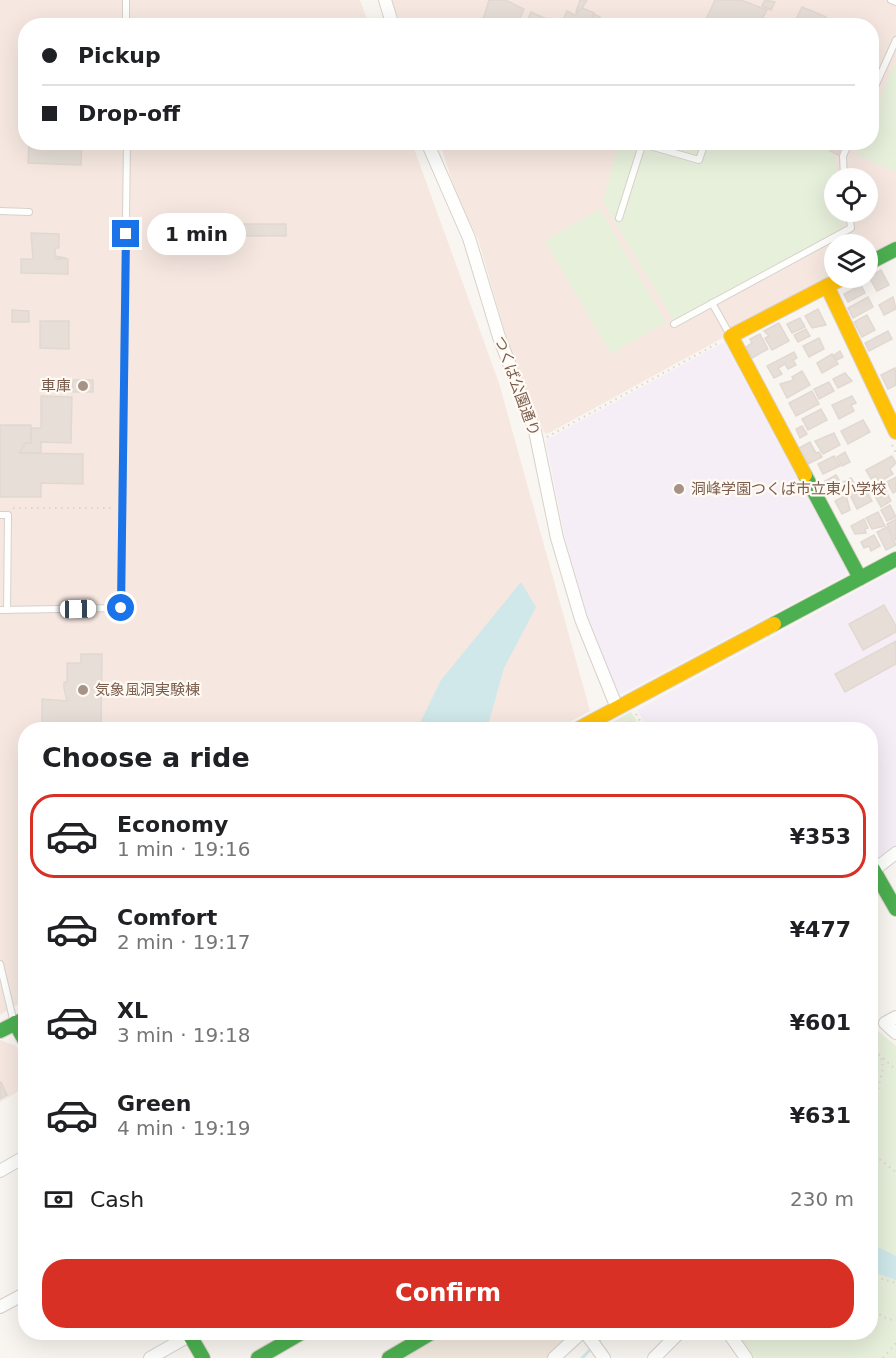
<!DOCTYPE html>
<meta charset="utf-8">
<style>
:root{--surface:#fff;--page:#f6f6f6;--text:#202124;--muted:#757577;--line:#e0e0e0;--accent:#d93025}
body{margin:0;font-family:"DejaVu Sans","Noto Sans JP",sans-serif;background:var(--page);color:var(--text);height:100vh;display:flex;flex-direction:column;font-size:22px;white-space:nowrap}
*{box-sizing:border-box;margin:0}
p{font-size:20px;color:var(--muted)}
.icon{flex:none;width:33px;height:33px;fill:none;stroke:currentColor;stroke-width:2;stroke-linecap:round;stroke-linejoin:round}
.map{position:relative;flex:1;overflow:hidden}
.side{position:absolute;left:18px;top:722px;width:860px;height:618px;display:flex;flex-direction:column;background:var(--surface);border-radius:24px;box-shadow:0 6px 24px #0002}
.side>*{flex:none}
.banner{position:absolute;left:18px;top:18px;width:861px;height:132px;border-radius:24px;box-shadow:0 6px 24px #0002;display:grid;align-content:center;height:132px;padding:0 24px;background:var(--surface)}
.buttons{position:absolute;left:824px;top:168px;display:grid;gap:12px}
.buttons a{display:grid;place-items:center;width:54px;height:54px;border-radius:50%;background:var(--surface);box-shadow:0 6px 24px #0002;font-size:30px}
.end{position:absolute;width:27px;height:27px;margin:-14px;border:8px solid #1a73e8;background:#fff;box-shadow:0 0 0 3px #fff}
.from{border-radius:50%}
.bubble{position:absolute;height:42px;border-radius:21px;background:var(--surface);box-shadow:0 6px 24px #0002;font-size:20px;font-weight:700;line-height:42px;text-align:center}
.car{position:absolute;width:18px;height:36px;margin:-18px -9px;border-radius:8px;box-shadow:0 0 4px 2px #0007;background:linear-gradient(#fff 24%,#345 0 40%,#fff 0 76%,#345 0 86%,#fff 0)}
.banner b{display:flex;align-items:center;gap:21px;height:57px;font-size:22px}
.banner b+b{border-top:2px solid var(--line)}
.banner i{width:15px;height:15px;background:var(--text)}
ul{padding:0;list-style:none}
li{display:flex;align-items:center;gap:18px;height:84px;margin:0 12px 9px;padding:0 12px;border:3px solid transparent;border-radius:24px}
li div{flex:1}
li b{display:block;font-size:22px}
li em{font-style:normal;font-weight:700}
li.active{border-color:var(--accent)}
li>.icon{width:54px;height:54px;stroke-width:1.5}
h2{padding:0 24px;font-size:27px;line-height:72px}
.pay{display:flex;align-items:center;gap:15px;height:66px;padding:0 24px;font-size:22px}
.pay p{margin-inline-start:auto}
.action{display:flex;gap:12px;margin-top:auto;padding:12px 24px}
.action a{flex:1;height:69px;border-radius:24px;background:var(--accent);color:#fff;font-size:24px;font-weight:700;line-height:69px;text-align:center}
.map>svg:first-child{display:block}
</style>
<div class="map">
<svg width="896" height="1358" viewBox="0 0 896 1358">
<rect width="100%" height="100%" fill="#f9f5f0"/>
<!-- residential -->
<path fill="#f2e8de" d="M444 1332H575L548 1358H400Z"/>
<!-- commercial -->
<g fill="#f6e8e1" fill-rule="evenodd">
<path d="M0 0H360L369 25 26 26V142L412 143 499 383 590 711 557 729H26L25 1000 0 1015Z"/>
<path d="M390 0H896V243L867 259V244H834V277L547 434 544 432 510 350 478 239 457 197 440 143 872 142V26L398 25ZM834 178H867V212H834Z"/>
<path d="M0 1040 16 1046 25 1064 26 1087 0 1102Z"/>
</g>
<!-- education -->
<g fill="#f6eef6">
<path d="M724 342 847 571 846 575 620 695 601 665 573 577 546 443 548 439Z"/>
<path d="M896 570V847L882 855 870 866V729H649L637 710Z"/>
</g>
<!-- green -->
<g fill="#e7f0db">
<path d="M896 60V172L856 155 862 143 872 142V119Z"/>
<path d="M618 143H833L838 178H834V212H842L844 228 674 321 603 202Z"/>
<path d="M600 209 666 322 611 354 545 241Z"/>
<path d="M631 712 641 729H600Z"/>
<path d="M870 1024 896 1046V1358H746L728 1332H870Z"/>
</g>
<!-- water -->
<g fill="#d0e8ea">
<path d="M521 582 536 607 504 668 487 729H417L441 680Z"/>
<path d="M870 1243 896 1256V1280L870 1271Z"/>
</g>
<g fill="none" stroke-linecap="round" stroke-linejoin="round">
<!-- stream -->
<g stroke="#d0e8ea" stroke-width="3">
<path d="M599 1341 608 1332"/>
<path d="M582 1358 590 1350"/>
</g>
</g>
<!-- building -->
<g fill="#e6ded7" stroke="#e2d8d2" stroke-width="1.5">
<path d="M489 0H505L524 9 519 20 526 23 531 12 553 22 552 26H481Z"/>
<path d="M580 0H587L579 13 576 12Z"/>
<path d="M715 0H741L767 10 758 26H703Z"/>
<path d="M765 0 775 2 771 10 762 6Z"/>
<path d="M802 7 826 17 824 21 833 26H793Z"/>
<path d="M582 8 594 13 589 26H560L567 11 575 15Z"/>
<path d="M594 14 600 17 596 24 591 22Z"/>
<path d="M29 142H82L81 165 28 163Z"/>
<path d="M835 142H843L838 155 830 151Z"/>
<path d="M226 221H238V224H286V236H226Z"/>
<path d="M31 233 59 234V248H55V256L66 258 55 259H68V274L21 273V259H33Z"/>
<path d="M881 270 889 285 877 291 869 277Z"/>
<path d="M861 285 865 293 848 302 844 294Z"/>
<path d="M868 297 873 307 853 318 848 308Z"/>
<path d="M893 297 896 309 884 315 879 305Z"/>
<path d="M818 309 826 325 812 328 805 316Z"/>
<path d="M12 310 29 311V322H12Z"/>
<path d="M867 315 875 330 862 337 854 322Z"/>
<path d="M800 318 805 327 792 333 787 324Z"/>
<path d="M40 321H69V349L40 348Z"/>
<path d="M779 323 789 341 772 350 765 338 769 336 764 331Z"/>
<path d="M806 329 810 336 798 342 794 335Z"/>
<path d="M888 331 892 339 869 351 865 343Z"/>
<path d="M760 334 768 349 752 358 746 347 752 343 750 339Z"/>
<path d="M819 338 824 349 809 357 803 346Z"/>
<path d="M840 351 843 357 837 360 834 355Z"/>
<path d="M794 352 797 358 793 360 796 365 788 369 785 364 778 368 782 374 774 378 767 366Z"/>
<path d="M832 354 838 364 822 373 817 363Z"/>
<path d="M895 368 896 385 888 389 881 375Z"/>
<path d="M802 371 810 385 787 398 780 384 794 380 792 377Z"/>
<path d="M845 373 852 381 838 388 833 379Z"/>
<path d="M73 380H93V392H72Z"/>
<path d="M829 382 834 391 819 399 814 389Z"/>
<path d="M812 391 819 404 796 416 789 403Z"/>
<path d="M41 396 72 397 71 443 41 442V453H19L25 443H31V428H41Z"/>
<path d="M852 396 856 403 851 405 854 411 839 419 832 405Z"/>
<path d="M821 409 827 420 808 430 802 419Z"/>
<path d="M863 420 870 432 848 444 841 431Z"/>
<path d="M0 425H31V443H25L19 453 83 454V484L41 483V497H0Z"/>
<path d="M802 426 807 434 800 438 796 429Z"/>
<path d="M834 433 840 445 823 454 815 441Z"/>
<path d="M810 442 816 453 819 452 822 457 808 464 799 448Z"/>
<path d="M845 452 850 462 842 466 837 457Z"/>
<path d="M834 456 840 466 823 474 818 464Z"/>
<path d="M892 456 896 463 890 469 893 474 879 482 876 476 871 479 866 470Z"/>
<path d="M836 475 839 480 828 486 825 481Z"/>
<path d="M896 477V491L893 493 887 482Z"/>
<path d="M851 478 854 483 846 488 843 482Z"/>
<path d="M862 483 872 501 857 509 848 491Z"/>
<path d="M886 491 891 501 881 507 875 496Z"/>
<path d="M846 495 850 510 842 514 835 501Z"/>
<path d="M890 505 896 517 887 521 881 510Z"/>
<path d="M878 512 885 526 872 529 866 518Z"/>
<path d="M864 519 868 528 865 529 866 533 855 534 851 526Z"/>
<path d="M896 519V541L887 524Z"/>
<path d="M887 527 896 545 886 550 877 532Z"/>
<path d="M874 535 880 546 871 551 869 546 864 548 861 542Z"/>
<path d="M884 605 896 626V632L863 650 849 624Z"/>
<path d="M896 641V664L845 692 835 674Z"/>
<path d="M81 654H102L101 729H42V699L67 701 64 688V682H67V663H81Z"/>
<path d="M1 1082 7 1095 0 1099V1083Z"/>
</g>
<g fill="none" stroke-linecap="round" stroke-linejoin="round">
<defs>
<g id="lane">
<path d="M126 0V26"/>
<path d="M891 0 896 2"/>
<path d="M872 93 896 40"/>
<path d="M643 144 699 160 705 142"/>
<path d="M844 178 843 156 849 142"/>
<path d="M0 211 29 212"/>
<path d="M619 218 643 142"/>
<path d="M712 303 730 335"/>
<path d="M674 324 851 228 849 212"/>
<path d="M0 515H8L7 610"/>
<path d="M0 610 121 608 127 142"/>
<path d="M0 964 14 1023"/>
</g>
<g id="street">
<path d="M385 0 393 26"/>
<path d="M427 142 469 238 499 337 535 431 557 538 581 619 615 703"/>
<path d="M870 873 896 853"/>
<path d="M896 1017 885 1023 896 1033"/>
<path d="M0 1171 26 1156"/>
<path d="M0 1307 26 1293"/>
<path d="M585 1332 604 1358"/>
<path d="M728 1332 746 1358"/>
<path d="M150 1358 194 1333"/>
<path d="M554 1358 582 1332"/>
<path d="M654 1358 680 1332"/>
</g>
<g id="fast">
<path d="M867 264 896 249"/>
<path d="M805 475 860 578"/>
<path d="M774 624 896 559"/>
<path d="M873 869 896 909"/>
<path d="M15 1023 26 1043"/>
<path d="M0 1031 26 1018"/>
<path d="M188 1332 203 1358"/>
<path d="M258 1358 303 1332"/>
<path d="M389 1358 433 1332"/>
</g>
<g id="slow">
<path d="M843 278 827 286 896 432"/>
<path d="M805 475 731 336 827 286"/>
<path d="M578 729 774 624"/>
</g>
</defs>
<!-- lane casing -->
<use href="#lane" stroke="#d7d1cb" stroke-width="8"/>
<!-- street casing -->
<use href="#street" stroke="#d7d1cb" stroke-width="14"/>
<!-- fast casing -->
<use href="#fast" stroke="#d9d2cb" stroke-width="16"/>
<!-- slow casing -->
<use href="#slow" stroke="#d9d2cb" stroke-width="16"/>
<!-- path -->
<g stroke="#dcd5d0" stroke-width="2" stroke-dasharray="1.5 4.5" stroke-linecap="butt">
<path d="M547 437 718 343"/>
<path d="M892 445 896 453"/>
<path d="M13 508H115"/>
<path d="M636 714 645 729"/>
<path d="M629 729 631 718"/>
<path d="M870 1046 896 1070"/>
<path d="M870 1124 883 1068 881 1056"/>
<path d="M870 1152 896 1172"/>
<path d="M870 1275 896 1283"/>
<path d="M870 1307 883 1317 896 1321"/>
<path d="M883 1358 896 1343"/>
</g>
<!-- lane -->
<use href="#lane" stroke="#fefefd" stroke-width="6"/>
<!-- street -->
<use href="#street" stroke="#fefefd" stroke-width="12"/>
<!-- fast -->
<use href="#fast" stroke="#4caf50" stroke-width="14"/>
<!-- slow -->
<use href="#slow" stroke="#ffc107" stroke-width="14"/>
</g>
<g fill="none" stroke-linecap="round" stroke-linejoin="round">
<!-- route -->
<path stroke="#1a73e8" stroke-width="8" d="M121 608 126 234"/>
</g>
<!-- markers -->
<g fill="#a69286" stroke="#fffaf3" stroke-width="2">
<circle cx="83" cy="386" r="6"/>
<circle cx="679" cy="489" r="6"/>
<circle cx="83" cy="690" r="6"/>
</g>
<g text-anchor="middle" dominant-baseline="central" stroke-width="4.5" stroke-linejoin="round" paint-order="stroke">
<!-- poi labels -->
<g font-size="15" fill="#7a5c4d" stroke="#fffaf3" text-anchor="start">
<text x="71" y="386" text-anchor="end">車庫</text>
<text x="691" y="489">洞峰学園つくば市立東小学校</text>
<text x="95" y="690">気象風洞実験棟</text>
</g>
<!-- street labels -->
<g font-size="15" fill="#7a5c4d" stroke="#fffaf3">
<text transform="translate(517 386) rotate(70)">つくば公園通り</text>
</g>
</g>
</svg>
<div class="buttons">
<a><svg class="icon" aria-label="locate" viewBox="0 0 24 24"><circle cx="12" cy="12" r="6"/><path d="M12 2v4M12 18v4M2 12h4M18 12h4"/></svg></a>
<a><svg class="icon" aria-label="layers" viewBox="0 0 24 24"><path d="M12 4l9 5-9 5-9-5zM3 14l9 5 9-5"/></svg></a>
</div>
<i class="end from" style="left:121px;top:608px"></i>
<i class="end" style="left:126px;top:234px"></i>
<div class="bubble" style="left:147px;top:213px;width:99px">1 min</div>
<i class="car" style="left:78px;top:609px;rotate:89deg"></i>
<div class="banner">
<b><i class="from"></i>Pickup</b>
<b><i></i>Drop-off</b>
</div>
<section class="side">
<h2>Choose a ride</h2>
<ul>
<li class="active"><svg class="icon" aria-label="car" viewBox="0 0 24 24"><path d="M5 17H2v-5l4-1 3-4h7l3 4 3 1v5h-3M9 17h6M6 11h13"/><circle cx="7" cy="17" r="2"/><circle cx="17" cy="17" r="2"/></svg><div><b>Economy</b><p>1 min · 19:16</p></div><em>¥353</em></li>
<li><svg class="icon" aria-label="car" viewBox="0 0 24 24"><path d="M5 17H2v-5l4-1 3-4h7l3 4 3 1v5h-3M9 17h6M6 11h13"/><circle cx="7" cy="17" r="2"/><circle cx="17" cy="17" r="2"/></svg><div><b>Comfort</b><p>2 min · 19:17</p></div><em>¥477</em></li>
<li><svg class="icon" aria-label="car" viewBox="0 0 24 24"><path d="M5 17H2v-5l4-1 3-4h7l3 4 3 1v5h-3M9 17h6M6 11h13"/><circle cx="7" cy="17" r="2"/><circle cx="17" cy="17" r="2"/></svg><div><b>XL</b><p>3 min · 19:18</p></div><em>¥601</em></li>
<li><svg class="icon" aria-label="car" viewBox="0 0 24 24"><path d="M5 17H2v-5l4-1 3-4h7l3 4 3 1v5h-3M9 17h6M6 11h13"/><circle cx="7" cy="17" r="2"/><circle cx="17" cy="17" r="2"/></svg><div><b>Green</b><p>4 min · 19:19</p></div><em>¥631</em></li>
</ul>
<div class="pay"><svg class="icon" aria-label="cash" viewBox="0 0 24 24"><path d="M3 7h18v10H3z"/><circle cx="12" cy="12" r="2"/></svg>Cash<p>230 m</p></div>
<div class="action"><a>Confirm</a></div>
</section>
</div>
